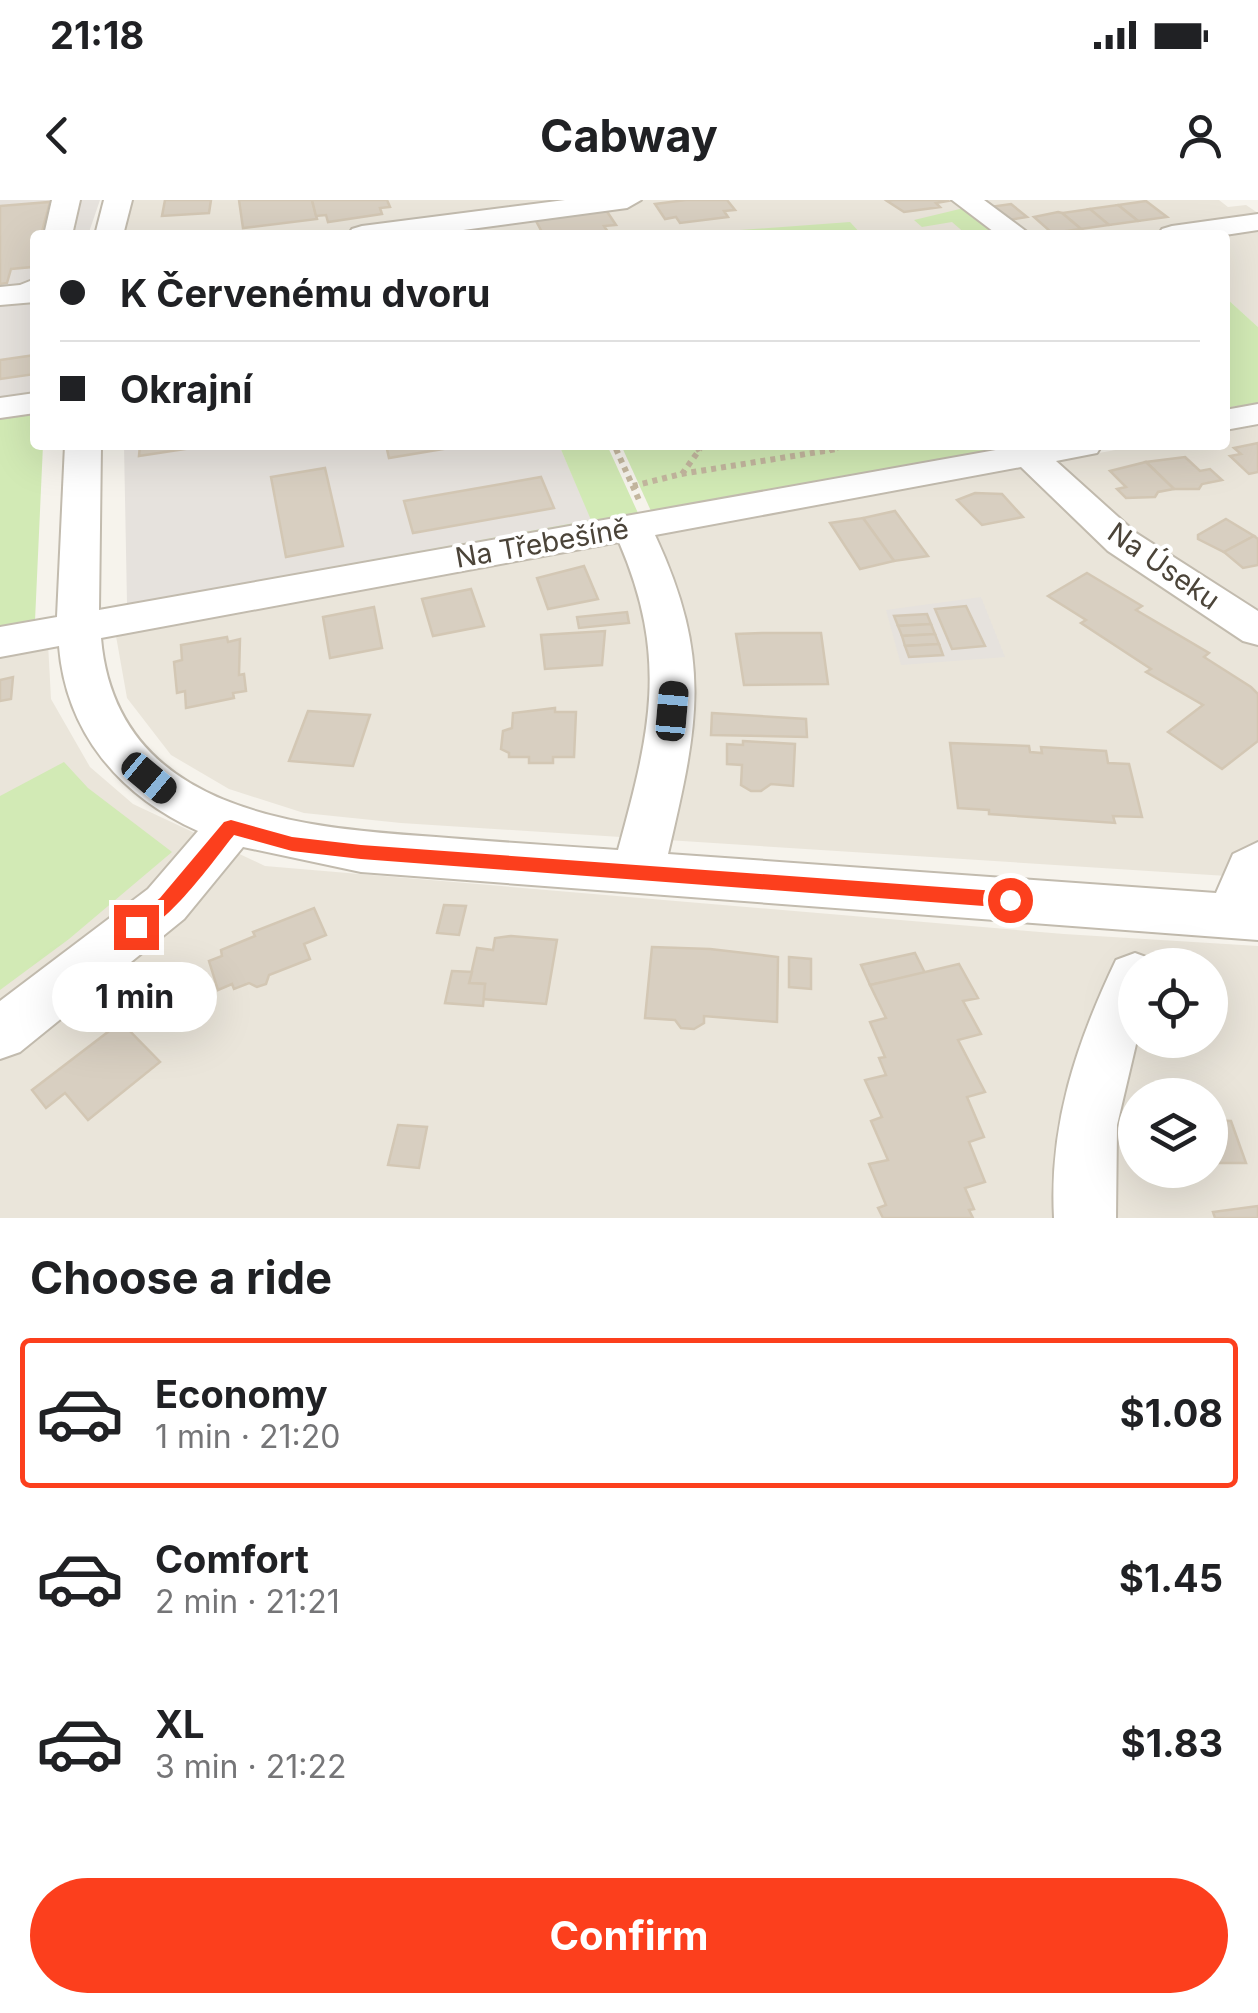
<!DOCTYPE html>
<meta charset="utf-8">
<style>
:root{--surface:#fff;--page:#f6f6f6;--text:#202124;--muted:#757577;--line:#e0e0e0;--accent:#fc3f1d}
body{margin:0;font-family:Inter,sans-serif;background:var(--page);color:var(--text);height:100vh;display:flex;flex-direction:column;font-size:38px;white-space:nowrap}
*{box-sizing:border-box;margin:0}
p{font-size:32px;color:var(--muted)}
.icon{flex:none;width:55px;height:55px;fill:none;stroke:currentColor;stroke-width:2;stroke-linecap:round;stroke-linejoin:round}
.map{position:relative;height:1018px;overflow:hidden}
.panel{display:flex;flex-direction:column;background:var(--surface);flex:1}
.panel>*{flex:none}
.hud{position:absolute;left:30px;top:30px;width:1200px;height:220px;border-radius:10px;box-shadow:0 10px 40px #0002;display:grid;align-content:center;height:220px;padding:0 30px;background:var(--surface)}
.controls{position:absolute;left:1118px;top:748px;display:grid;gap:20px}
.controls a{display:grid;place-items:center;width:110px;height:110px;border-radius:50%;background:var(--surface);box-shadow:0 10px 40px #0002;font-size:50px}
.end{position:absolute;width:45px;height:45px;margin:-22px;border:12px solid #fc3f1d;background:#fff;box-shadow:0 0 0 5px #fff}
.from{border-radius:50%}
.bubble{position:absolute;height:70px;border-radius:35px;background:var(--surface);box-shadow:0 10px 40px #0002;font-size:32px;font-weight:700;line-height:70px;text-align:center}
.car{position:absolute;width:30px;height:60px;margin:-30px -15px;border-radius:12px;box-shadow:0 0 8px 2px #0007;background:linear-gradient(#222 24%,#8ab4d8 0 40%,#222 0 76%,#8ab4d8 0 86%,#222 0)}
.hud b{display:flex;align-items:center;gap:35px;height:95px;font-size:38px}
.hud b+b{border-top:2px solid var(--line)}
.hud i{width:25px;height:25px;background:var(--text)}
ul{padding:0;list-style:none}
li{display:flex;align-items:center;gap:30px;height:150px;margin:0 20px 15px;padding:0 10px;border:5px solid transparent;border-radius:10px}
li div{flex:1}
li b{display:block;font-size:38px}
li em{font-style:normal;font-weight:700}
li.current{border-color:var(--accent)}
li>.icon{width:90px;height:90px;stroke-width:1.5}
h2{padding:0 30px;font-size:45px;line-height:120px}
.primary-button{display:flex;gap:20px;margin-top:auto;padding:20px 30px}
.primary-button a{flex:1;height:115px;border-radius:60px;background:var(--accent);color:#fff;font-size:40px;font-weight:700;line-height:115px;text-align:center}
.status{display:flex;justify-content:space-between;align-items:center;height:70px;padding:0 50px;background:var(--surface);direction:ltr}
.status svg{height:28px;fill:currentColor}
header{display:flex;justify-content:space-between;align-items:center;height:130px;padding:0 30px;background:var(--surface);font-size:45px;font-weight:700}
.map>svg:first-child{display:block}
</style>
<div class="status"><b>21:18</b><svg viewBox="0 0 49 12"><path d="M0 12V9h3v3zM5 12V6h3v6zM10 12V3h3v9zM15 12V0h3v12zM26 1h20v11H26zM47 4h2v5h-2z"/></svg></div>
<header><svg class="icon" aria-label="back" viewBox="0 0 24 24"><path d="M15 5l-7 7 7 7"/></svg>Cabway<svg class="icon" aria-label="person" viewBox="0 0 24 24"><circle cx="12" cy="8" r="4"/><path d="M4 21q1-7 8-7t8 7"/></svg></header>
<div class="map">
<svg width="1258" height="1018" viewBox="0 0 1258 1018">
<rect width="100%" height="100%" fill="#f6f3ec"/>
<!-- residential -->
<g fill="#eae5da" fill-rule="evenodd">
<path d="M129 0H1219L1228 7 1246 5 1258 13V127L1225 97V35H122Z"/>
<path d="M1258 224V678L401 623 304 613 229 589 171 555 127 498 116 436 1142 245H1225V230Z"/>
<path d="M48 443 51 499 90 567 133 604 265 666 1064 734 1258 746V1018H0V453ZM1135 765H1210V840H1135ZM1135 895H1210V970H1135Z"/>
</g>
<!-- industrial -->
<g fill="#e6e2dd">
<path d="M0 0H100L88 35H35V194L0 198Z"/>
<path d="M124 245H559L592 320 127 404Z"/>
<path d="M981 397 1005 457 901 465 886 410Z"/>
</g>
<!-- green -->
<g fill="#d2eab5">
<path d="M964 8 1003 35H967L952 22 922 27 914 20Z"/>
<path d="M850 22 862 35H714L712 32Z"/>
<path d="M1225 97 1258 127V203L1225 208Z"/>
<path d="M35 211V245H43L35 421 0 428V216Z"/>
<path d="M559 245H607L638 313 127 404 591 320Z"/>
<path d="M621 245H1021L651 311Z"/>
<path d="M64 562 88 588 172 652 69 739 0 790V596Z"/>
</g>
<!-- building -->
<g fill="#d8cfc1" stroke="#d3c7b4" stroke-width="2.5">
<path d="M165 0H211L209 13 162 16Z"/>
<path d="M239 0H312L317 19 243 28Z"/>
<path d="M312 0H387L390 7 380 8 382 14 328 22 326 15 316 16Z"/>
<path d="M686 0H727L735 10 724 11 728 17 680 23 676 17 665 19 655 4Z"/>
<path d="M893 0H946L948 1 936 3 940 7 904 12 887 1Z"/>
<path d="M1146 1 1167 17 1138 21 1118 5Z"/>
<path d="M50 2 41 35H35L32 67 11 69 7 83 0 84V6Z"/>
<path d="M1011 4 1027 17 1008 20 990 7Z"/>
<path d="M1118 5 1138 21 1109 25 1089 9Z"/>
<path d="M1090 9 1109 25 1081 29 1062 13Z"/>
<path d="M606 10 616 25 604 26 608 32 587 35 543 34 535 19Z"/>
<path d="M1058 12 1062 13 1081 29 1052 33 1034 17Z"/>
<path d="M35 155V174L0 179V160Z"/>
<path d="M1258 243V272L1249 274 1230 256 1241 254 1234 248Z"/>
<path d="M140 245H211L139 256Z"/>
<path d="M386 245H467L389 258Z"/>
<path d="M1185 257 1200 271 1210 269 1222 280 1202 284 1199 289H1174L1146 262Z"/>
<path d="M1146 262 1174 289 1158 292 1155 297 1126 298 1117 289 1126 287 1110 271Z"/>
<path d="M325 268 343 346 286 357 271 277Z"/>
<path d="M541 277 554 308 413 333 404 301Z"/>
<path d="M975 293 1002 294 1023 317 982 325 957 300Z"/>
<path d="M895 311 928 356 894 361 863 318Z"/>
<path d="M863 318 894 361 860 369 830 323Z"/>
<path d="M1226 319 1254 336 1224 352 1198 339V335Z"/>
<path d="M1254 336 1258 339V365L1243 368 1224 352Z"/>
<path d="M584 366 598 399 548 409 537 378Z"/>
<path d="M1087 373 1142 406 1136 410 1209 453 1204 457 1251 487 1258 494V541L1222 569 1168 532 1203 505 1146 472 1151 469 1081 423 1086 420 1048 396Z"/>
<path d="M471 389 484 426 433 436 422 399Z"/>
<path d="M966 406 985 446 952 449 935 409Z"/>
<path d="M374 407 382 448 330 458 323 417Z"/>
<path d="M627 412 629 423 579 428 577 417Z"/>
<path d="M927 414 931 424 898 426 894 416Z"/>
<path d="M931 424 935 434 902 436 898 426Z"/>
<path d="M605 431 602 465 545 469 541 435Z"/>
<path d="M762 433H821L828 484 744 485 736 434Z"/>
<path d="M935 434 939 444 905 446 902 436Z"/>
<path d="M227 437 228 442 240 439 239 475 244 474 246 491 233 493 234 498 186 508 185 491 177 493 174 462 182 460 181 445Z"/>
<path d="M939 444 943 455 909 457 905 446Z"/>
<path d="M13 477 11 499 0 501V480Z"/>
<path d="M555 508V512H576L574 557H553V563H529V557H509V553L501 549 503 531 512 528 513 513Z"/>
<path d="M308 511 370 515 353 566 289 561Z"/>
<path d="M712 513 806 519 807 537 711 535Z"/>
<path d="M743 541 795 544 793 586 771 584 761 591H751L741 585 742 565 727 564V544L743 545Z"/>
<path d="M950 543 1029 546 1030 552 1042 553 1041 547 1106 551 1108 563 1129 564 1142 617 1113 616 1115 623 989 614V610L958 608Z"/>
<path d="M444 705 466 706 459 735 437 733Z"/>
<path d="M314 708 326 735 304 744 310 759 269 775 266 784 257 787 249 783 234 789 232 784 218 790 209 761 222 756 221 750 255 736 253 732Z"/>
<path d="M511 736 557 740 546 804 482 799 485 784 469 783 477 748 493 750 495 738Z"/>
<path d="M652 747 710 749 778 757 777 822 704 816V823L694 829 681 828 675 820 645 818Z"/>
<path d="M915 753 925 773 870 785 861 765Z"/>
<path d="M789 757 811 759V789L789 787Z"/>
<path d="M959 764 978 798 963 801 981 834 958 840 985 892 967 897 984 937 969 942 985 982 965 988 974 1009 969 1010 973 1018H883L878 1008 886 1005 869 964 888 960 871 921 882 917 865 880 886 875 879 858 885 857 870 822 886 818 870 785Z"/>
<path d="M452 771 472 772 469 783 485 784 483 806 445 803Z"/>
<path d="M121 822 160 862 88 920 65 893 46 908 32 890Z"/>
<path d="M1210 920 1231 921 1246 963H1210Z"/>
<path d="M398 925 427 927 419 968 388 965Z"/>
<path d="M1258 1006V1018H1215L1213 1012Z"/>
</g>
<g fill="none" stroke-linecap="round" stroke-linejoin="round">
<defs>
<g id="minor">
<path d="M52 0H80L72 35H44Z"/>
<path d="M104 0H132L123 35H95Z"/>
<path d="M565 0H641L627 8 426 35H348L352 29 362 26Z"/>
<path d="M952 0H984L1031 35H998Z"/>
<path d="M1258 14V30L1225 35H1158L1162 29 1172 26Z"/>
<path d="M35 79V102L0 105V87L20 85Z"/>
<path d="M35 193V213L0 218V198Z"/>
<path d="M1258 204V224L1225 230V210Z"/>
<path d="M65 245H101L99 410 1024 245H1102L1097 253 1056 261 1136 333 1258 411V445L1243 441 1108 351 1021 267 655 335C713 460 698 525 668 654L1216 693 1233 654 1258 642V740L361 672 243 647 184 719 20 852 0 859V801L148 689 198 631C120 596 66 533 59 446L0 457V427L57 417ZM619 342C669 458 650 533 618 650 558 646 497 642 436 637 299 628 116 612 101 438Z"/>
<path d="M1135 753 1154 760 1156 765H1135L1137 840 1117 925 1116 1018H1054C1049 925 1076 844 1116 760Z"/>
</g>
</defs>
<!-- minor casing -->
<use href="#minor" stroke="#c2bbae" stroke-width="4"/>
<!-- path-far1 -->
<g stroke="#c4b79f" stroke-width="4" stroke-dasharray="4 4" stroke-linecap="butt">
<path d="M614 245 617 251"/>
<path d="M696 251 706 245"/>
<path d="M821 251 859 245"/>
</g>
<!-- path -->
<g stroke="#c4b79f" stroke-width="6" stroke-dasharray="5 5" stroke-linecap="butt">
<path d="M616 249 639 300"/>
<path d="M682 274 700 249"/>
<path d="M633 286 681 274 837 249"/>
</g>
<!-- minor -->
<use href="#minor" fill="#fff" fill-rule="evenodd"/>
</g>
<!-- route -->
<path fill="#fc3f1d" d="M231 620 292 637 361 645 1010 692 1020 700 1010 708 361 659 292 651 234 635C216 657 158 740 130 733V722L160 698 224 622Z"/>
<g text-anchor="middle" dominant-baseline="central" stroke-width="8" stroke-linejoin="round" paint-order="stroke">
<!-- street labels -->
<g font-size="28" fill="#4b4439" stroke="#fff">
<text transform="translate(542 343) rotate(-10)">Na Třebešíně</text>
<text transform="translate(1164 366) rotate(35)">Na Úseku</text>
</g>
</g>
</svg>
<div class="controls">
<a><svg class="icon" aria-label="locate" viewBox="0 0 24 24"><circle cx="12" cy="12" r="6"/><path d="M12 2v4M12 18v4M2 12h4M18 12h4"/></svg></a>
<a><svg class="icon" aria-label="layers" viewBox="0 0 24 24"><path d="M12 4l9 5-9 5-9-5zM3 14l9 5 9-5"/></svg></a>
</div>
<i class="end from" style="left:1010px;top:700px"></i>
<i class="end" style="left:136px;top:727px"></i>
<div class="bubble" style="left:52px;top:762px;width:165px">1 min</div>
<i class="car" style="left:672px;top:511px;rotate:5deg"></i>
<i class="car" style="left:149px;top:578px;rotate:130deg"></i>
<div class="hud">
<b><i class="from"></i>K Červenému dvoru</b>
<b><i></i>Okrajní</b>
</div>
</div>
<section class="panel">
<h2>Choose a ride</h2>
<ul>
<li class="current"><svg class="icon" aria-label="car" viewBox="0 0 24 24"><path d="M5 17H2v-5l4-1 3-4h7l3 4 3 1v5h-3M9 17h6M6 11h13"/><circle cx="7" cy="17" r="2"/><circle cx="17" cy="17" r="2"/></svg><div><b>Economy</b><p>1 min · 21:20</p></div><em>$1.08</em></li>
<li><svg class="icon" aria-label="car" viewBox="0 0 24 24"><path d="M5 17H2v-5l4-1 3-4h7l3 4 3 1v5h-3M9 17h6M6 11h13"/><circle cx="7" cy="17" r="2"/><circle cx="17" cy="17" r="2"/></svg><div><b>Comfort</b><p>2 min · 21:21</p></div><em>$1.45</em></li>
<li><svg class="icon" aria-label="car" viewBox="0 0 24 24"><path d="M5 17H2v-5l4-1 3-4h7l3 4 3 1v5h-3M9 17h6M6 11h13"/><circle cx="7" cy="17" r="2"/><circle cx="17" cy="17" r="2"/></svg><div><b>XL</b><p>3 min · 21:22</p></div><em>$1.83</em></li>
</ul>
<div class="primary-button"><a>Confirm</a></div>
</section>
